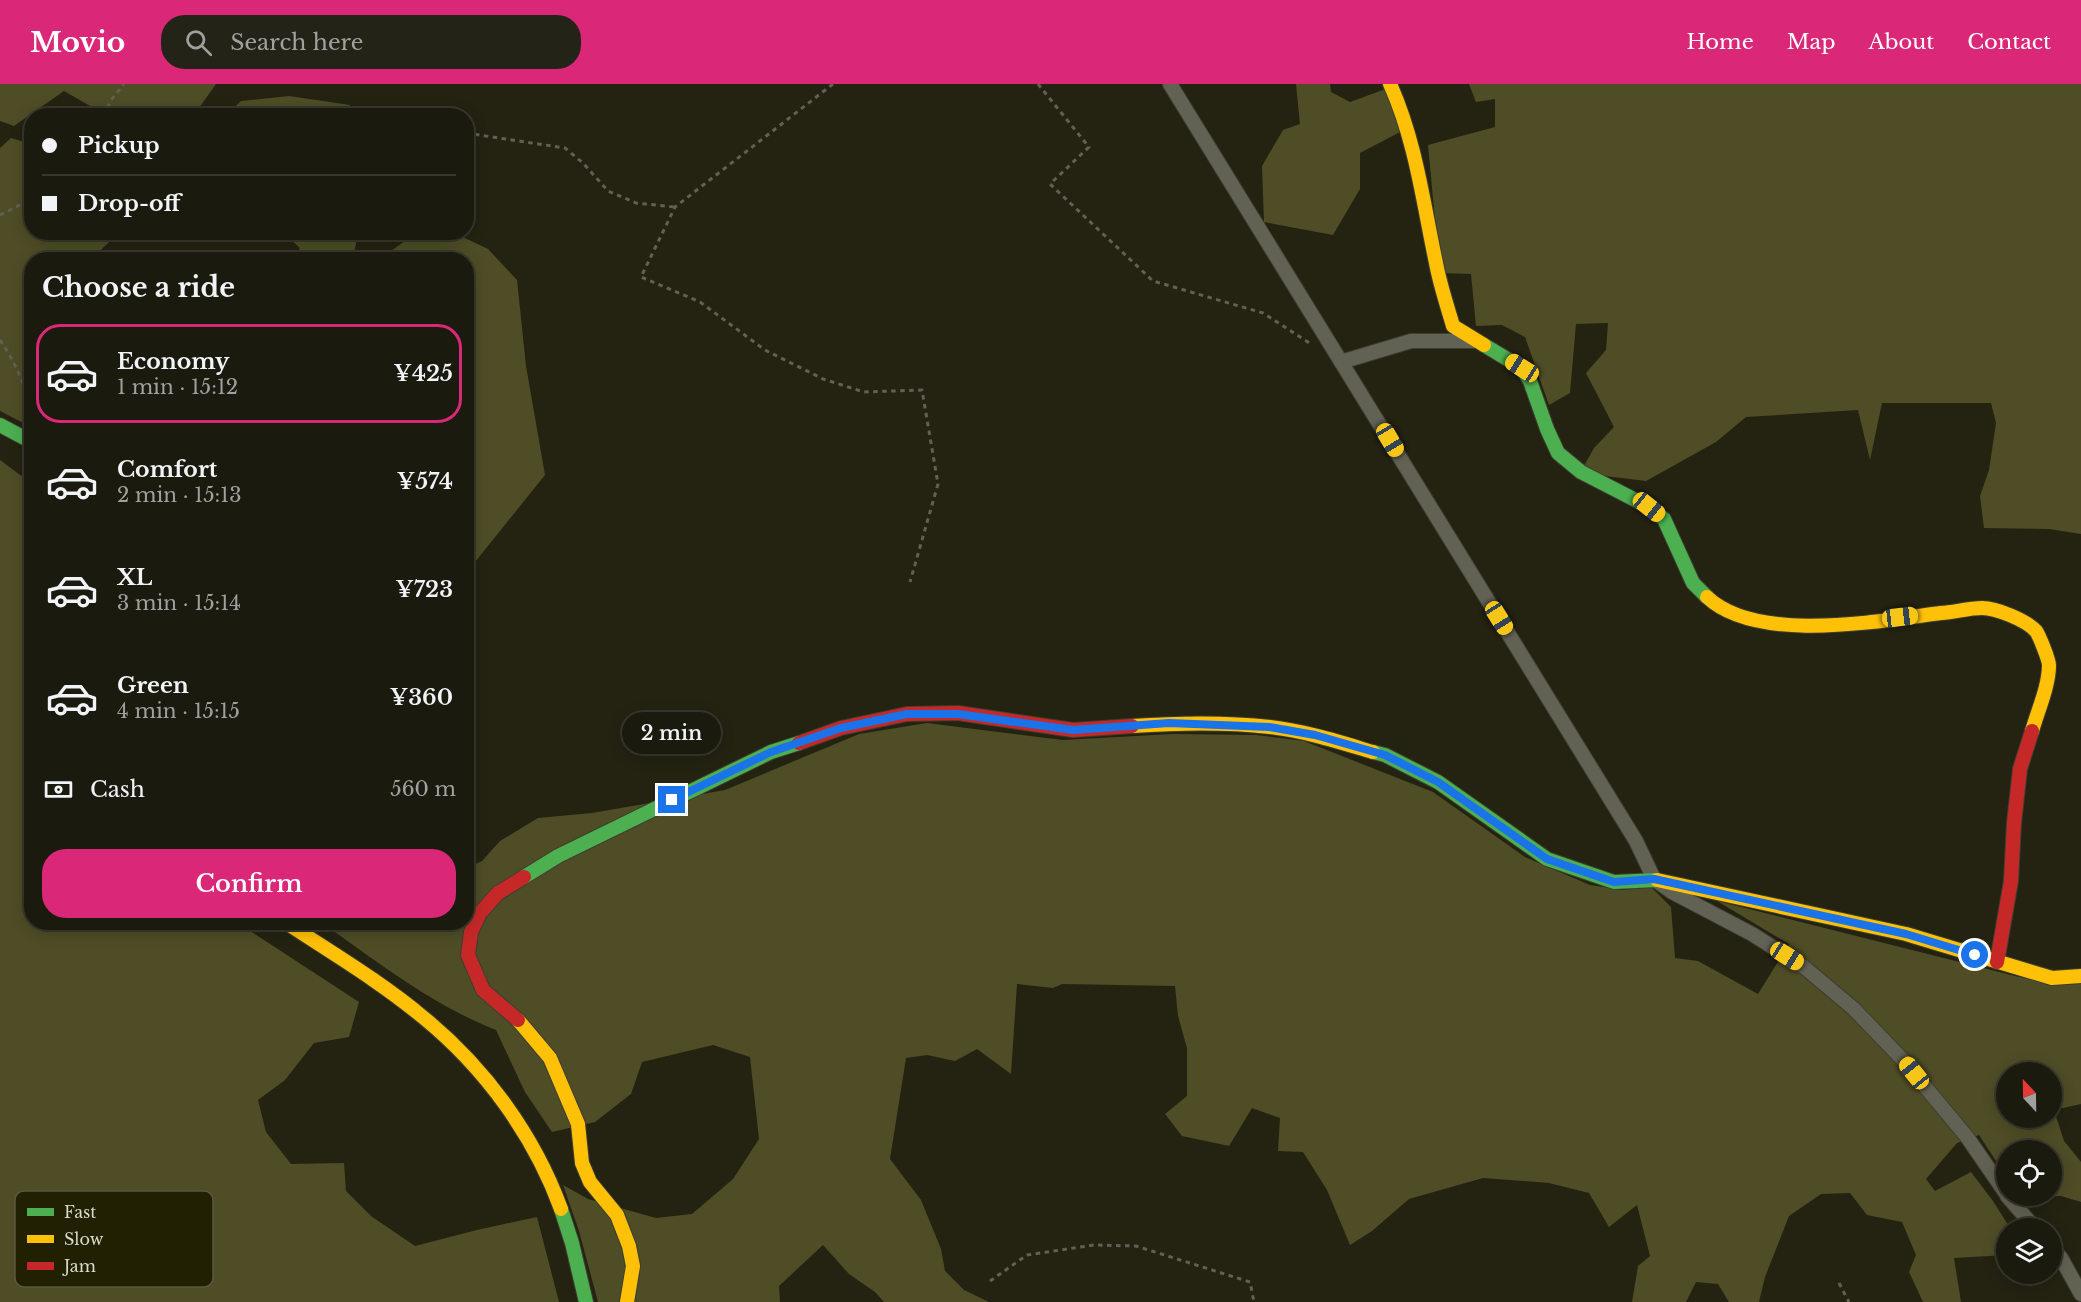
<!DOCTYPE html>
<meta charset="utf-8">
<style>
:root{--surface:#1b1a0e;--page:#242317;--text:#f1f3f6;--muted:#a0a19e;--line:#39382e;--accent:#db2777}
body{margin:0;font-family:"Libre Baskerville",serif;background:var(--page);color:var(--text);height:100vh;display:flex;flex-direction:column;font-size:22px;white-space:nowrap}
*{box-sizing:border-box;margin:0}
p{font-size:20px;color:var(--muted)}
.icon{flex:none;width:33px;height:33px;fill:none;stroke:currentColor;stroke-width:2;stroke-linecap:round;stroke-linejoin:round}
.map{position:relative;flex:1;overflow:hidden}
.drawer{position:absolute;left:24px;top:168px;width:450px;height:678px;display:flex;flex-direction:column;background:var(--surface);border-radius:24px;box-shadow:0 3px 15px #0003,0 0 0 2px var(--line)}
.drawer>*{flex:none}
.banner{position:absolute;left:24px;top:24px;width:450px;height:132px;border-radius:24px;box-shadow:0 3px 15px #0003,0 0 0 2px var(--line);display:grid;align-content:center;height:132px;padding:0 18px;background:var(--surface)}
.needle{width:39px;rotate:338deg}
.fabs{position:absolute;left:1996px;top:978px;display:grid;gap:12px}
.fabs a{display:grid;place-items:center;width:66px;height:66px;border-radius:50%;background:var(--surface);box-shadow:0 3px 15px #0003,0 0 0 2px var(--line);font-size:30px}
.end{position:absolute;width:27px;height:27px;margin:-14px;border:8px solid #1a73e8;background:#fff;box-shadow:0 0 0 3px #fff}
.from{border-radius:50%}
.bubble{position:absolute;height:42px;border-radius:21px;background:var(--surface);box-shadow:0 3px 15px #0003,0 0 0 2px var(--line);font-size:20px;font-weight:600;line-height:42px;text-align:center}
.car{position:absolute;width:18px;height:36px;margin:-18px -9px;border-radius:8px;box-shadow:0 0 4px 2px #0007;background:linear-gradient(#f5c518 24%,#345 0 40%,#f5c518 0 76%,#345 0 86%,#f5c518 0)}
.banner b{display:flex;align-items:center;gap:21px;height:57px;font-size:22px}
.banner b+b{border-top:2px solid var(--line)}
.banner i{width:15px;height:15px;background:var(--text)}
ul{padding:0;list-style:none}
li{display:flex;align-items:center;gap:18px;height:99px;margin:0 12px 9px;padding:0 6px;border:3px solid transparent;border-radius:24px}
li div{flex:1}
li b{display:block;font-size:22px}
li em{font-style:normal;font-weight:600}
li.active{border-color:var(--accent)}
li>.icon{width:54px;height:54px;stroke-width:1.5}
h2{padding:0 18px;font-size:27px;line-height:72px}
.pay{display:flex;align-items:center;gap:15px;height:66px;padding:0 18px;font-size:22px}
.pay p{margin-inline-start:auto}
.action{display:flex;gap:12px;margin-top:auto;padding:12px 18px}
.action a{flex:1;height:69px;border-radius:24px;background:var(--accent);color:#fff;font-size:24px;font-weight:600;line-height:69px;text-align:center}
header{display:flex;align-items:center;gap:36px;box-sizing:border-box;height:84px;padding:0 30px;background:var(--accent);color:#fff}
header strong{font-size:28px}
nav{display:flex;gap:33px;margin-inline-start:auto;font-size:21px}
.search{width:420px;height:54px;background:var(--page);display:flex;align-items:center;gap:15px;box-sizing:border-box;padding:0 21px;border-radius:24px;color:var(--muted);font-size:22px}
.map>svg:first-child{display:block}
</style>
<header>
<strong>Movio</strong>
<div class="search"><svg class="icon" aria-label="search" viewBox="0 0 24 24"><circle cx="10" cy="10" r="6"/><path d="M15 15l6 6"/></svg>Search here</div>
<nav><a>Home</a><a>Map</a><a>About</a><a>Contact</a></nav>
</header>
<div class="map">
<svg width="2081" height="1218" viewBox="0 0 2081 1218">
<rect width="100%" height="100%" fill="#242312"/>
<!-- green -->
<g fill="#4e4d26" fill-rule="evenodd">
<path d="M0 0H216L194 31H101L99 27 64 7 14 42 0 37Z"/>
<path d="M1296 0H1330L1331 8 1350 18 1391 3 1402 47 1360 69V105L1333 151 1264 138 1262 82 1283 46 1300 40Z"/>
<path d="M1469 0H2081V450L2049 445 1984 444 1980 412 1989 386 1996 339 1991 319H1882L1870 376 1858 326 1746 333 1716 358 1646 397 1580 389 1594 364 1614 343 1586 289 1606 266 1608 239 1576 240 1570 309 1549 321 1525 253 1502 241 1476 242 1471 190 1440 189 1428 61 1495 43V15L1476 18Z"/>
<path d="M289 12 350 21 345 31H226L241 17Z"/>
<path d="M11 54 31 60 32 148 119 149 91 175 32 176 31 343 0 327V64Z"/>
<path d="M283 149H358L353 174 358 175H293L300 164Z"/>
<path d="M416 149H454L488 165 517 196 526 282 545 391 467 488 466 176 380 175Z"/>
<path d="M0 376 31 399 32 838 238 839 359 918 349 953 314 959 285 996 258 1016 266 1048 291 1080 344 1079 346 1107 371 1132 415 1162 477 1146 537 1133 559 1218H0Z"/>
<path d="M927 639 1063 656 1173 650 1256 651 1304 657 1433 708 1525 773 1590 801 1623 806 1651 803 1671 823 1675 874 1698 877 1758 910 1789 860 1717 817 2019 893 2081 900V1020L2054 1026 2064 1057 2081 1078V1118L2061 1112 2020 1113 2019 1112H2052V1066H2007V1094L1979 1051 1957 1059 1926 1095 1935 1107 1971 1088 1993 1117 2010 1144H2007V1171L1954 1174 1961 1218H1923L1909 1188 1916 1171 1902 1138 1867 1131 1850 1109 1821 1110 1789 1132 1765 1193 1759 1218H1729L1718 1200 1696 1198 1686 1218H1632L1638 1182 1650 1172 1637 1121 1609 1143 1589 1109 1549 1099 1483 1094 1409 1115 1372 1147 1350 1161 1327 1106 1303 1068 1278 1067 1280 1034 1252 1024 1229 1062 1182 1052 1165 1030 1187 1012V964L1178 932 1175 902 1062 900 1053 904 1017 900 1011 990 977 965 955 977 927 971 906 974 890 1075 921 1116 941 1165 945 1187 964 1206 989 1218H884L875 1208 849 1190 823 1161 779 1202 780 1218H598L579 1147 563 1101 588 1115 656 1134 692 1130 733 1095 759 1055 750 973 713 961 642 978 631 1010 595 1038 552 1048 525 1008 496 946C432 921 378 878 322 839L466 838 467 784 482 777 500 757 538 734 592 729 725 706 859 650ZM2007 988H2052V1034H2007Z"/>
</g>
<g fill="none" stroke-linecap="round" stroke-linejoin="round">
<defs>
<g id="street">
<path d="M1170 0 1636 757 1654 795 1672 808 1752 850 1804 883 1854 925 1902 975 1967 1053 2007 1111"/>
<path d="M1341 278 1411 257H1476"/>
<path d="M2007 1112 2035 1144"/>
<path d="M2052 1164 2061 1174 2081 1210"/>
</g>
<g id="fast">
<path d="M1484 261 1522 284 1530 297 1547 345 1558 369 1581 388 1649 423 1664 435 1693 499 1707 513"/>
<path d="M0 341 32 358"/>
<path d="M1373 668 1385 671 1438 698 1547 775 1614 798 1657 796"/>
<path d="M524 793 558 772 771 668 799 659"/>
<path d="M561 1125 572 1159 586 1218"/>
</g>
<g id="slow">
<path d="M1390 0C1416 58 1423 118 1436 179 1440 201 1447 221 1453 242L1484 261"/>
<path d="M1707 513C1757 560 1879 537 1941 529 1955 528 1969 524 1982 524 1996 524 2026 536 2036 547 2039 551 2049 576 2049 581 2049 602 2038 626 2032 647"/>
<path d="M1132 642C1176 639 1226 638 1270 643 1305 647 1339 658 1373 668"/>
<path d="M1657 796 1906 850 2052 894 2081 892"/>
<path d="M285 838C332 869 381 898 424 934 485 984 534 1051 561 1125"/>
<path d="M518 936 550 974 578 1040 582 1079 590 1098 617 1131 629 1162 633 1182 627 1218"/>
</g>
<g id="jam">
<path d="M799 659 841 644 907 630 958 629 1073 646 1132 642"/>
<path d="M1997 878 2011 797 2014 739 2020 685 2032 647"/>
<path d="M518 936 483 906 468 871 471 848 480 829 498 809 524 793"/>
</g>
</defs>
<!-- street casing -->
<use href="#street" stroke="#3f3e31" stroke-width="16"/>
<!-- fast casing -->
<use href="#fast" stroke="#3f3e31" stroke-width="16"/>
<!-- slow casing -->
<use href="#slow" stroke="#3f3e31" stroke-width="16"/>
<!-- jam casing -->
<use href="#jam" stroke="#3f3e31" stroke-width="16"/>
<!-- path -->
<g stroke="#606055" stroke-width="3" stroke-dasharray="4.5 4.5" stroke-linecap="butt">
<path d="M833 0 675 123 641 193 700 218 765 266 823 295 864 308 922 306 938 400 910 498"/>
<path d="M1038 0 1089 63 1050 100 1153 197 1263 229 1311 260"/>
<path d="M104 32 111 16 124 0"/>
<path d="M466 49 565 64 583 79 608 107 636 119 675 123"/>
<path d="M0 131 32 115"/>
<path d="M0 256C15 278 27 304 32 330"/>
<path d="M990 1197 1027 1171 1094 1161 1136 1162 1250 1198 1254 1218"/>
<path d="M1839 1199 1849 1218"/>
</g>
<!-- street -->
<use href="#street" stroke="#616154" stroke-width="14"/>
<!-- fast -->
<use href="#fast" stroke="#4caf50" stroke-width="14"/>
<!-- slow -->
<use href="#slow" stroke="#ffc107" stroke-width="14"/>
<!-- jam -->
<use href="#jam" stroke="#c62828" stroke-width="14"/>
</g>
<g fill="none" stroke-linecap="round" stroke-linejoin="round">
<!-- route -->
<path stroke="#1a73e8" stroke-width="8" d="M672 716 771 668 841 644 907 630H958L1073 646 1169 639 1269 643 1315 651 1385 671 1438 698 1547 775 1614 798 1654 795 1906 850 1975 871"/>
</g>
<!-- legend -->
<rect x="15" y="1107" width="198" height="96" rx="9" fill="#212003" stroke="#59583f" stroke-width="1.5"/>
<rect x="27" y="1124" width="27" height="8" fill="#4caf50"/>
<rect x="27" y="1151" width="27" height="8" fill="#ffc107"/>
<rect x="27" y="1178" width="27" height="8" fill="#c62828"/>
<g font-size="16" fill="#dbdbca">
<text x="64" y="1134">Fast</text>
<text x="64" y="1161">Slow</text>
<text x="64" y="1188">Jam</text>
</g>
</svg>
<div class="fabs">
<a><svg class="needle" viewBox="-14 -14 28 28"><path d="M0-13l5 13h-10z" fill="#e53935"/><path d="M0 13l5-13h-10z" fill="#a0a19e"/></svg></a>
<a><svg class="icon" aria-label="locate" viewBox="0 0 24 24"><circle cx="12" cy="12" r="6"/><path d="M12 2v4M12 18v4M2 12h4M18 12h4"/></svg></a>
<a><svg class="icon" aria-label="layers" viewBox="0 0 24 24"><path d="M12 4l9 5-9 5-9-5zM3 14l9 5 9-5"/></svg></a>
</div>
<i class="end from" style="left:1975px;top:871px"></i>
<i class="end" style="left:672px;top:716px"></i>
<div class="bubble" style="left:622px;top:628px;width:99px">2 min</div>
<i class="car" style="left:1522px;top:284px;rotate:302deg"></i>
<i class="car" style="left:1390px;top:356px;rotate:149deg"></i>
<i class="car" style="left:1649px;top:423px;rotate:129deg"></i>
<i class="car" style="left:1900px;top:533px;rotate:83deg"></i>
<i class="car" style="left:1499px;top:534px;rotate:148deg"></i>
<i class="car" style="left:1787px;top:872px;rotate:122deg"></i>
<i class="car" style="left:1914px;top:989px;rotate:321deg"></i>
<div class="banner">
<b><i class="from"></i>Pickup</b>
<b><i></i>Drop-off</b>
</div>
<section class="drawer">
<h2>Choose a ride</h2>
<ul>
<li class="active"><svg class="icon" aria-label="car" viewBox="0 0 24 24"><path d="M5 17H2v-5l4-1 3-4h7l3 4 3 1v5h-3M9 17h6M6 11h13"/><circle cx="7" cy="17" r="2"/><circle cx="17" cy="17" r="2"/></svg><div><b>Economy</b><p>1 min · 15:12</p></div><em>¥425</em></li>
<li><svg class="icon" aria-label="car" viewBox="0 0 24 24"><path d="M5 17H2v-5l4-1 3-4h7l3 4 3 1v5h-3M9 17h6M6 11h13"/><circle cx="7" cy="17" r="2"/><circle cx="17" cy="17" r="2"/></svg><div><b>Comfort</b><p>2 min · 15:13</p></div><em>¥574</em></li>
<li><svg class="icon" aria-label="car" viewBox="0 0 24 24"><path d="M5 17H2v-5l4-1 3-4h7l3 4 3 1v5h-3M9 17h6M6 11h13"/><circle cx="7" cy="17" r="2"/><circle cx="17" cy="17" r="2"/></svg><div><b>XL</b><p>3 min · 15:14</p></div><em>¥723</em></li>
<li><svg class="icon" aria-label="car" viewBox="0 0 24 24"><path d="M5 17H2v-5l4-1 3-4h7l3 4 3 1v5h-3M9 17h6M6 11h13"/><circle cx="7" cy="17" r="2"/><circle cx="17" cy="17" r="2"/></svg><div><b>Green</b><p>4 min · 15:15</p></div><em>¥360</em></li>
</ul>
<div class="pay"><svg class="icon" aria-label="cash" viewBox="0 0 24 24"><path d="M3 7h18v10H3z"/><circle cx="12" cy="12" r="2"/></svg>Cash<p>560 m</p></div>
<div class="action"><a>Confirm</a></div>
</section>
</div>
